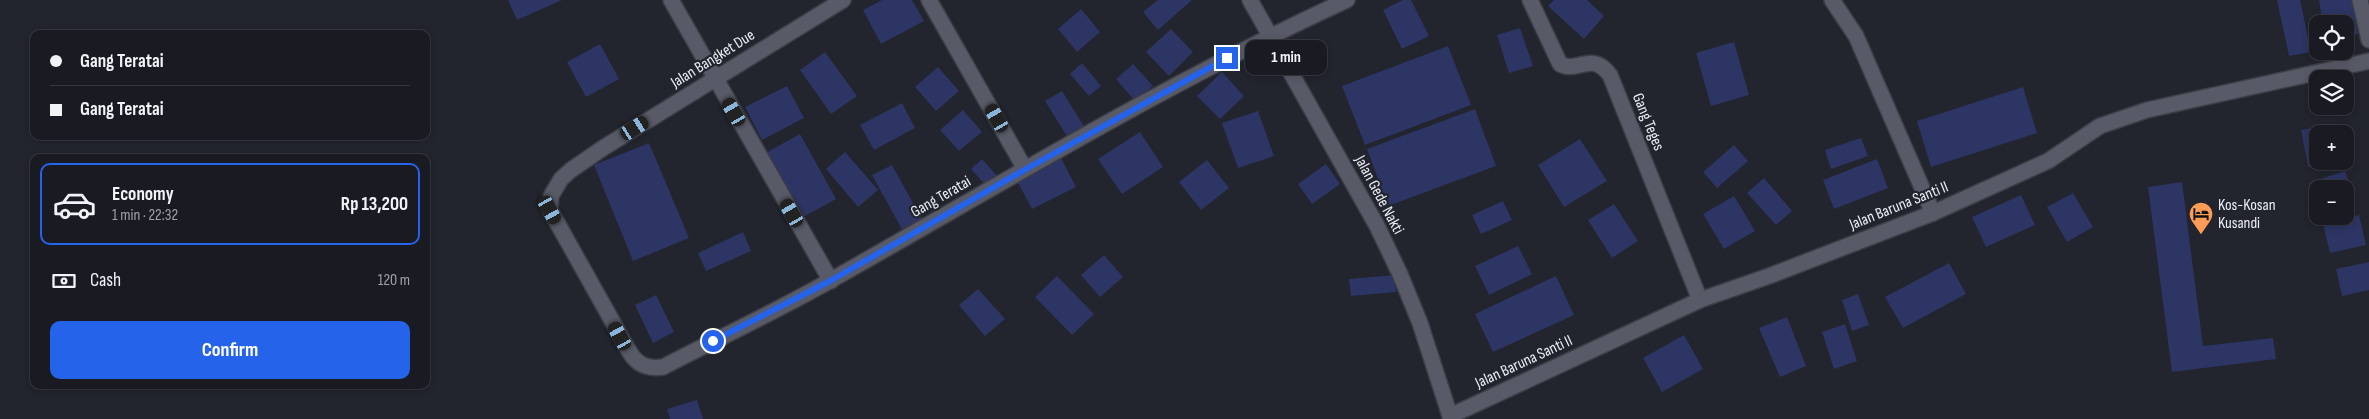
<!DOCTYPE html>
<meta charset="utf-8">
<style>
:root{--surface:#1a1b22;--page:#27282f;--text:#f1f3f6;--muted:#9fa1a5;--line:#383940;--accent:#2563eb}
body{margin:0;font-family:"Sofia Sans Condensed",sans-serif;background:var(--page);color:var(--text);height:100vh;display:flex;flex-direction:column;font-size:19px;white-space:nowrap}
*{box-sizing:border-box;margin:0}
p{font-size:16px;color:var(--muted)}
.icon{flex:none;width:28px;height:28px;fill:none;stroke:currentColor;stroke-width:2;stroke-linecap:round;stroke-linejoin:round}
.map{position:relative;flex:1;overflow:hidden}
.panel{position:absolute;left:30px;top:154px;width:400px;height:235px;display:flex;flex-direction:column;background:var(--surface);border-radius:10px;box-shadow:0 2px 8px #0003,0 0 0 1px var(--line)}
.panel>*{flex:none}
.guide{position:absolute;left:30px;top:30px;width:400px;height:110px;border-radius:10px;box-shadow:0 2px 8px #0003,0 0 0 1px var(--line);display:grid;align-content:center;height:110px;padding:0 20px;background:var(--surface)}
.tools{position:absolute;left:2309px;top:15px;display:grid;gap:10px}
.tools a{display:grid;place-items:center;width:45px;height:45px;border-radius:10px;background:var(--surface);box-shadow:0 2px 8px #0003,0 0 0 1px var(--line);font-size:25px}
.end{position:absolute;width:22px;height:22px;margin:-11px;border:6px solid #2563eb;background:#fff;box-shadow:0 0 0 2px #fff}
.from{border-radius:50%}
.bubble{position:absolute;height:35px;border-radius:10px;background:var(--surface);box-shadow:0 2px 8px #0003,0 0 0 1px var(--line);font-size:16px;font-weight:700;line-height:35px;text-align:center}
.car{position:absolute;width:15px;height:30px;margin:-15px -8px;border-radius:6px;box-shadow:0 0 4px 1px #0007;background:linear-gradient(#222 24%,#8ab4d8 0 40%,#222 0 76%,#8ab4d8 0 86%,#222 0)}
.guide b{display:flex;align-items:center;gap:18px;height:48px;font-size:19px}
.guide b+b{border-top:1px solid var(--line)}
.guide i{width:12px;height:12px;background:var(--text)}
ul{padding:9px 0 0;list-style:none}
li{display:flex;align-items:center;gap:15px;height:82px;margin:0 10px 8px;padding:0 10px;border:2px solid var(--line);border-radius:10px}
li div{flex:1}
li b{display:block;font-size:19px}
li em{font-style:normal;font-weight:700}
li.selected{border-color:var(--accent)}
li>.icon{width:45px;height:45px;stroke-width:1.5}
.pay{display:flex;align-items:center;gap:12px;height:55px;padding:0 20px;font-size:19px}
.pay p{margin-inline-start:auto}
.button{display:flex;gap:10px;margin-top:auto;padding:10px 20px}
.button a{flex:1;height:58px;border-radius:10px;background:var(--accent);color:#fff;font-size:20px;font-weight:700;line-height:58px;text-align:center}
.map>svg:first-child{display:block}
</style>
<div class="map">
<svg width="2369" height="419" viewBox="0 0 2369 419">
<rect width="100%" height="100%" fill="#22242e"/>
<!-- building -->
<g fill="#2c3563">
<path d="M508 0H562L517 20Z"/>
<path d="M882 0H912L924 21 881 44 863 10Z"/>
<path d="M1158 0H1192L1158 30 1143 12Z"/>
<path d="M1403 0H1411L1429 36 1402 49 1383 10Z"/>
<path d="M1554 0H1587L1604 16 1584 39 1548 6Z"/>
<path d="M2277 0H2300L2311 52 2289 56Z"/>
<path d="M2319 0H2352L2358 34 2345 37V24H2323Z"/>
<path d="M1081 9 1100 32 1077 52 1058 29Z"/>
<path d="M1520 28 1533 66 1509 73 1497 35Z"/>
<path d="M1171 29 1193 52 1169 76 1146 52Z"/>
<path d="M1734 42 1749 95 1711 106 1696 53Z"/>
<path d="M600 44 619 79 586 97 567 62Z"/>
<path d="M1448 46 1471 105 1365 145 1342 86Z"/>
<path d="M825 52 857 96 831 114 800 70Z"/>
<path d="M1082 63 1101 86 1089 96 1070 74Z"/>
<path d="M1133 64 1153 86 1135 101 1116 79Z"/>
<path d="M938 67 959 91 936 111 915 87Z"/>
<path d="M1222 72 1244 96 1220 119 1197 96Z"/>
<path d="M787 86 804 118 762 140 745 107Z"/>
<path d="M2023 87 2037 133 1931 167 1917 121Z"/>
<path d="M1062 91 1085 128 1068 138 1045 101Z"/>
<path d="M902 103 915 128 874 150 860 125Z"/>
<path d="M1475 109 1496 166 1388 206 1367 149Z"/>
<path d="M963 110 982 132 959 151 940 130Z"/>
<path d="M1258 111 1274 156 1238 168 1222 123Z"/>
<path d="M2336 124 2338 134H2318V161L2333 162 2308 167 2301 130Z"/>
<path d="M1140 132 1163 167 1122 194 1098 159Z"/>
<path d="M800 134 836 199 798 220 762 155Z"/>
<path d="M1861 138 1868 156 1831 169 1825 150Z"/>
<path d="M1580 139 1607 181 1564 207 1538 165Z"/>
<path d="M649 143 689 238 633 261 594 165Z"/>
<path d="M1734 145 1748 161 1717 188 1703 172Z"/>
<path d="M845 152 878 190 858 207 826 169Z"/>
<path d="M1060 156 1076 187 1032 209 1016 179Z"/>
<path d="M982 159 999 178 988 188 971 169Z"/>
<path d="M1877 159 1888 188 1834 209 1823 180Z"/>
<path d="M1207 160 1229 188 1201 210 1179 182Z"/>
<path d="M1326 164 1340 184 1312 204 1298 184Z"/>
<path d="M892 165 924 223 904 233 872 175Z"/>
<path d="M2345 171 2354 197 2345 200V189H2318L2317 207 2309 183Z"/>
<path d="M1764 178 1792 211 1776 225 1747 193Z"/>
<path d="M2182 182 2203 346 2273 338 2276 359 2172 372 2148 187Z"/>
<path d="M2073 193 2093 227 2067 242 2047 207Z"/>
<path d="M2021 195 2035 225 1986 247 1972 217Z"/>
<path d="M1734 196 1755 231 1724 249 1703 214Z"/>
<path d="M1503 201 1512 220 1481 234 1472 215Z"/>
<path d="M1614 204 1638 241 1612 258 1588 220Z"/>
<path d="M2359 215 2366 245 2330 253 2323 224Z"/>
<path d="M743 232 751 251 706 271 698 253Z"/>
<path d="M1518 246 1532 274 1489 295 1475 266Z"/>
<path d="M1104 255 1123 277 1100 297 1081 275Z"/>
<path d="M2369 262V290L2342 296 2336 269Z"/>
<path d="M1949 263 1966 294 1903 328 1885 297Z"/>
<path d="M1395 275 1396 292 1351 296 1349 279Z"/>
<path d="M1057 276 1094 314 1072 335 1035 297Z"/>
<path d="M1556 276 1574 315 1493 352 1475 314Z"/>
<path d="M978 289 1005 319 985 336 959 305Z"/>
<path d="M1858 294 1869 325 1852 331 1842 300Z"/>
<path d="M656 295 674 332 653 343 635 305Z"/>
<path d="M1787 317 1806 366 1780 377 1759 328Z"/>
<path d="M1845 324 1857 361 1834 369 1822 332Z"/>
<path d="M1684 335 1703 369 1662 392 1643 358Z"/>
<path d="M697 400 703 419H670L667 409Z"/>
</g>
<g fill="none" stroke-linecap="round" stroke-linejoin="round">
<defs>
<g id="minor">
<path d="M671 0 831 281"/>
<path d="M843 0 603 148 571 170 561 179 551 196 550 210 629 351C637 365 647 369 663 367 719 338 777 311 833 279 1003 183 1170 81 1347 0"/>
<path d="M929 0 1025 169"/>
<path d="M1250 0 1377 226 1400 274 1420 323 1451 419"/>
<path d="M1530 0 1560 64C1579 74 1591 50 1610 75L1700 300"/>
<path d="M1832 0 1856 36 1933 213"/>
<path d="M2360 0 2369 40"/>
<path d="M1450 416 1700 300 1769 276 1933 213 2048 161 2100 126 2147 110 2369 61"/>
</g>
</defs>
<!-- minor casing -->
<use href="#minor" stroke="#3c3e47" stroke-width="18"/>
<!-- minor -->
<use href="#minor" stroke="#585b67" stroke-width="15"/>
</g>
<g fill="none" stroke-linecap="round" stroke-linejoin="round">
<!-- route -->
<path stroke="#2563eb" stroke-width="6" d="M713 341 830 281 1026 169 1227 58"/>
</g>
<!-- icons -->
<defs>
<symbol id="hotel-pin" viewBox="-11 -11 22 30"><path d="M0 17L-7.5 6A9.5 9.5 0 1 1 7.5 6Z" fill="#fd9c55" stroke="#22242e"/><path d="M-6-4.5h1.5V1H6V5H4.5V3h-9V5H-6ZM-4 0a1.8 1.8 0 1 1 3.6 0ZM.5 0V-2.5h3Q6-2.5 6 0Z" fill="#111"/></symbol>
</defs>
<g fill-rule="evenodd">
<use href="#hotel-pin" x="2187" y="200" width="28" height="38"/>
</g>
<g text-anchor="middle" dominant-baseline="central" stroke-width="4.5" stroke-linejoin="round" paint-order="stroke">
<!-- street labels -->
<g font-size="16" fill="#eceef5" stroke="#22242e">
<text transform="translate(713 59) rotate(-32)">Jalan Bangket Due</text>
<text transform="translate(1648 122) rotate(68)">Gang Teges</text>
<text transform="translate(1379 195) rotate(62)">Jalan Gede Nakti</text>
<text transform="translate(941 197) rotate(-30)">Gang Teratai</text>
<text transform="translate(1899 206) rotate(-22)">Jalan Baruna Santi II</text>
<text transform="translate(1524 362) rotate(-25)">Jalan Baruna Santi II</text>
</g>
<!-- poi labels -->
<g font-size="16" fill="#eceef5" stroke="#22242e" text-anchor="start">
<text x="2218" y="205">Kos-Kosan<tspan x="2218" dy="18">Kusandi</tspan></text>
</g>
</g>
</svg>
<div class="tools">
<a><svg class="icon" aria-label="locate" viewBox="0 0 24 24"><circle cx="12" cy="12" r="6"/><path d="M12 2v4M12 18v4M2 12h4M18 12h4"/></svg></a>
<a><svg class="icon" aria-label="layers" viewBox="0 0 24 24"><path d="M12 4l9 5-9 5-9-5zM3 14l9 5 9-5"/></svg></a>
<a>+</a>
<a>−</a>
</div>
<i class="end from" style="left:713px;top:341px"></i>
<i class="end" style="left:1227px;top:58px"></i>
<div class="bubble" style="left:1245px;top:40px;width:82px">1 min</div>
<i class="car" style="left:734px;top:112px;rotate:330deg"></i>
<i class="car" style="left:997px;top:118px;rotate:330deg"></i>
<i class="car" style="left:635px;top:128px;rotate:58deg"></i>
<i class="car" style="left:550px;top:210px;rotate:151deg"></i>
<i class="car" style="left:792px;top:213px;rotate:330deg"></i>
<i class="car" style="left:620px;top:336px;rotate:331deg"></i>
<div class="guide">
<b><i class="from"></i>Gang Teratai</b>
<b><i></i>Gang Teratai</b>
</div>
<section class="panel">
<ul>
<li class="selected"><svg class="icon" aria-label="car" viewBox="0 0 24 24"><path d="M5 17H2v-5l4-1 3-4h7l3 4 3 1v5h-3M9 17h6M6 11h13"/><circle cx="7" cy="17" r="2"/><circle cx="17" cy="17" r="2"/></svg><div><b>Economy</b><p>1 min · 22:32</p></div><em>Rp 13,200</em></li>
</ul>
<div class="pay"><svg class="icon" aria-label="cash" viewBox="0 0 24 24"><path d="M3 7h18v10H3z"/><circle cx="12" cy="12" r="2"/></svg>Cash<p>120 m</p></div>
<div class="button"><a>Confirm</a></div>
</section>
</div>
